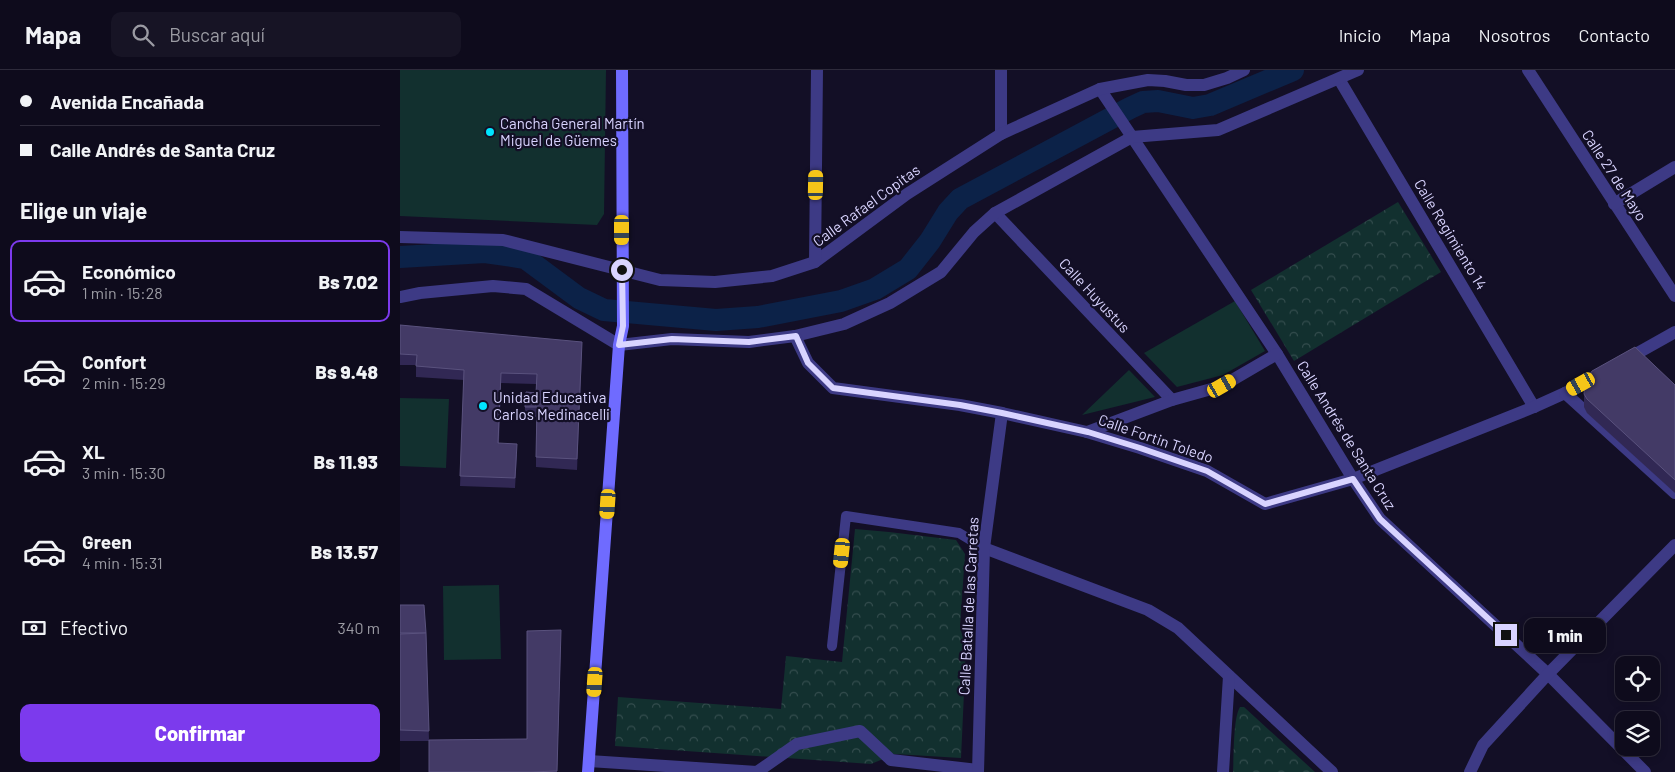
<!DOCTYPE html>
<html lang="es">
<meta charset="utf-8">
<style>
:root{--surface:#0e0b1c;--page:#171425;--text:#f1f3f6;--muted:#9b9ba3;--line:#2e2b3b;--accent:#7c3aed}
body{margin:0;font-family:Barlow,sans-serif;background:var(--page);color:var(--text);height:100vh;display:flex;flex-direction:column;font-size:19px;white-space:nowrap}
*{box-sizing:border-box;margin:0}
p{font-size:16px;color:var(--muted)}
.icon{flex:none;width:28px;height:28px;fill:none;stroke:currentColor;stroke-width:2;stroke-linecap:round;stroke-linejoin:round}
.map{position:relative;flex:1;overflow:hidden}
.side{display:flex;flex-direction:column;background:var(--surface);width:400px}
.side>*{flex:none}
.guide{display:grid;align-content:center;height:110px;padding:0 20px;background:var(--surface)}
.controls{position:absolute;left:1215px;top:586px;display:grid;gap:10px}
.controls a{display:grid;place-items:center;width:45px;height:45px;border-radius:10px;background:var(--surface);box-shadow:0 2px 8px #0003,0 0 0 1px var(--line);font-size:25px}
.end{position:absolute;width:22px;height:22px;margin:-11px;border:6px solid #d9d4ff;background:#111;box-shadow:0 0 0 2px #111}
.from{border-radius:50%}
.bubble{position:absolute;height:35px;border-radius:10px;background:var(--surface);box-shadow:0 2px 8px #0003,0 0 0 1px var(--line);font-size:16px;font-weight:800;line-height:35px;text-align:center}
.car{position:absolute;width:15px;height:30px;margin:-15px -8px;border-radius:6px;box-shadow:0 0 4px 1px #0007;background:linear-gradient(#f5c518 24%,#345 0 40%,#f5c518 0 76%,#345 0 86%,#f5c518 0)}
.guide b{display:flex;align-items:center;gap:18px;height:48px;font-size:19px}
.guide b+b{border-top:1px solid var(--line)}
.guide i{width:12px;height:12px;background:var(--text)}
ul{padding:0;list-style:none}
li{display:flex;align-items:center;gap:15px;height:82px;margin:0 10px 8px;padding:0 10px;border:2px solid transparent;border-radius:10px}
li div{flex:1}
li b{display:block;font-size:19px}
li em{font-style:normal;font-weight:800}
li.active{border-color:var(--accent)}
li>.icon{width:45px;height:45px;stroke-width:1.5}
h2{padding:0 20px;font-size:22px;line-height:60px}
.pay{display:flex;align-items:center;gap:12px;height:55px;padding:0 20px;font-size:19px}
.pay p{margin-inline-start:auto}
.primary-button{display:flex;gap:10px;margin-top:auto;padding:10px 20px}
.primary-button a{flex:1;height:58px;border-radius:10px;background:var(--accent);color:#fff;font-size:20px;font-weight:800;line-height:58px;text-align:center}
header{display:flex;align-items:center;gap:30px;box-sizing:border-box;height:70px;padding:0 25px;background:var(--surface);border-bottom:1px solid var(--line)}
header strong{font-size:24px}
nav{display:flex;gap:28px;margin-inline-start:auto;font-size:18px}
.search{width:350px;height:45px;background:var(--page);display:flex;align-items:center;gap:12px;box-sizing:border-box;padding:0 18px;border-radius:10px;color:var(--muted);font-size:19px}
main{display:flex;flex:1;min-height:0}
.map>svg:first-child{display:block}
</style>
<header>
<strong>Mapa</strong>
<div class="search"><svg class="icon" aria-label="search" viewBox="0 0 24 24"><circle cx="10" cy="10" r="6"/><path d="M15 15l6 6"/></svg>Buscar aquí</div>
<nav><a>Inicio</a><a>Mapa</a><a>Nosotros</a><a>Contacto</a></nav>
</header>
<main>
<section class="side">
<div class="guide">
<b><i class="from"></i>Avenida Encañada</b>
<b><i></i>Calle Andrés de Santa Cruz</b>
</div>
<h2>Elige un viaje</h2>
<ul>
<li class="active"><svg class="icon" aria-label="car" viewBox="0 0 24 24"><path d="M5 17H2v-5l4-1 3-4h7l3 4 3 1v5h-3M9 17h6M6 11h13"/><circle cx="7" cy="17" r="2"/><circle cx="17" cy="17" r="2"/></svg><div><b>Económico</b><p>1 min · 15:28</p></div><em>Bs 7.02</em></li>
<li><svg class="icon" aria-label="car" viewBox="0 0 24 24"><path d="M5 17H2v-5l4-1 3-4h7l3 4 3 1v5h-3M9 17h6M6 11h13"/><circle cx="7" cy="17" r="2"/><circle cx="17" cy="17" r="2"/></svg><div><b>Confort</b><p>2 min · 15:29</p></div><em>Bs 9.48</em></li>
<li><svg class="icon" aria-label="car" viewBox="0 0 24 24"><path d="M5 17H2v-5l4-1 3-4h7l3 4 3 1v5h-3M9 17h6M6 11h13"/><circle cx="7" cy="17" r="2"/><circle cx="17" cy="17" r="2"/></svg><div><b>XL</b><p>3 min · 15:30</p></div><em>Bs 11.93</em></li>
<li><svg class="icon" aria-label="car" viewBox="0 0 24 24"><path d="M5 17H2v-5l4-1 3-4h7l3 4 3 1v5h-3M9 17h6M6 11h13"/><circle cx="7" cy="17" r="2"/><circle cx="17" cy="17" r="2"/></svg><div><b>Green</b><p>4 min · 15:31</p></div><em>Bs 13.57</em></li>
</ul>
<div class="pay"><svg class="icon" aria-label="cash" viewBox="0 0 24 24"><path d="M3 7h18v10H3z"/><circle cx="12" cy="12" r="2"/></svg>Efectivo<p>340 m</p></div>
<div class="primary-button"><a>Confirmar</a></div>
</section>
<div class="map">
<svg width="1275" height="702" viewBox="0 0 1275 702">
<defs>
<pattern id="forest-crowns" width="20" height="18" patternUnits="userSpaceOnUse" patternTransform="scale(1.25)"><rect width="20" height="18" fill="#12302f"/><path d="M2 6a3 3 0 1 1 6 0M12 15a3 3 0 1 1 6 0" fill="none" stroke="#344d4e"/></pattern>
</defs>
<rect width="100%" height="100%" fill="#130f26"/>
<!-- grass -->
<g fill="#12302f">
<path d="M0 0H206L204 144 197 155 0 146Z"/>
<path d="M835 231 865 281 823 305 777 317 744 283Z"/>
<path d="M729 300 755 327 682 345Z"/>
<path d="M0 328 49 329 46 398 0 396Z"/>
<path d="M99 515 101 589 44 590 43 516Z"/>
</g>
<!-- forest -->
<g fill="url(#forest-crowns)">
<path d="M998 132 1041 202 894 291 851 220Z"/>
<path d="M455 459 489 462 556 470 565 484 560 557 566 579 561 688 495 684 471 694 215 676 218 627 381 639 386 586 442 592Z"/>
<path d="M840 637H844L915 702H833C834 687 833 648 840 637Z"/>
</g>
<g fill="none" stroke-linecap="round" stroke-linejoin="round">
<!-- canal -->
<path stroke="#0c2248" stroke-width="22" d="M0 187 85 182 125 188 179 228 204 240 316 250 358 247 441 231 475 219 508 199 530 171 548 142 560 129 730 38 743 32 758 31 793 38 810 35 893 0"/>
<!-- lane -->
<path stroke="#3d3a85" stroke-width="10" d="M432 576 446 446 559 463 584 478"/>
<!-- street -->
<g stroke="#3d3a85" stroke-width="12">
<path d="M1128 0 1275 226"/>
<path d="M939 9 1134 337"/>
<path d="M700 19 877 284 953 409 980 449 1148 604 1245 702"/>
<path d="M601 64V0"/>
<path d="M1214 134 1275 97"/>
<path d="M595 143 772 330"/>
<path d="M0 167 103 170 260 210 315 212 372 206 415 192 507 124 601 64 700 19 748 10 765 11 786 15H804L827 8 844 0"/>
<path d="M415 192 417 0"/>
<path d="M0 227 20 223 93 216 126 219 219 275 272 269 349 272 395 266 444 254 490 233 541 202 574 162 595 143 732 67 818 60 958 0"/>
<path d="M395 266 408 293 433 318 560 335 602 343 687 362 740 378 807 401 865 434 953 409 1134 337 1165 323 1198 305"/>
<path d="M1227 289 1275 262"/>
<path d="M1165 323 1275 423"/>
<path d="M687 362 772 330 822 316 877 284"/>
<path d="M584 478 748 540 778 558 932 702"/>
<path d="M189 691 357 702 397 674 460 661 491 690 578 700"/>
<path d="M578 702 584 478 602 343"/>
<path d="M823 702 829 606"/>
<path d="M1070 702 1083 675 1148 604 1275 475"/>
</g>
<!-- secondary -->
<path stroke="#6f6bff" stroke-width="12" d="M188 702 219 275 223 256 222 0"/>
</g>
<!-- wall -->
<g fill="#312854">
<path d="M0 255 182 282 177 400 136 397V347H125V337L136 323V314L101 313 99 373 117 385 115 418 60 416 64 310 16 307V295H0Z"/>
<path d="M1275 315V423L1187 343 1184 337V324Z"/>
<path d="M0 535 26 563 29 670 127 669 161 571 157 702H29V671H0Z"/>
</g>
<!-- shaded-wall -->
<path fill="#1d163a" d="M182 272V282L177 400V389Z"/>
<!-- building -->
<g fill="#433a66" stroke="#5a527e">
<path d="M0 255 182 272 177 389 136 387 137 337H125L126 322 136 323 137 304 101 303 98 373 117 374 115 408 60 406 64 300 16 296 17 285 0 284Z"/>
<path d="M1235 277 1275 315V410L1187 329 1184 324 1185 311 1192 301Z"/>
<path d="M0 535H24L26 563H0Z"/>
<path d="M161 560 157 701 130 702H29V670L127 669V561Z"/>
<path d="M26 563 29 661 0 660V564Z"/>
</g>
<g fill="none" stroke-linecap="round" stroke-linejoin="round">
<!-- route -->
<path stroke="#d9d4ff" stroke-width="6" d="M222 200 223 256 219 275 272 269 349 272 396 266 408 293 433 318 560 335 602 343 688 362 740 378 807 401 865 434 953 409 980 449 1106 565"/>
</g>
<!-- markers -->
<g fill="#00e5ff" stroke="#130f26" stroke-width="2">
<circle cx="90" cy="62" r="5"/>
<circle cx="83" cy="336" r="5"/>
</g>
<g text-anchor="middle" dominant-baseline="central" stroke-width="4.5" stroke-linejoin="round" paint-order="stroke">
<!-- poi labels -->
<g font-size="15" fill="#d9d4ff" stroke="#130f26" text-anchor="start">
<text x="100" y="53">Cancha General Martín<tspan x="100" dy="17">Miguel de Güemes</tspan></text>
<text x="93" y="327">Unidad Educativa<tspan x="93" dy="17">Carlos Medinacelli</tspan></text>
</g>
<!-- street labels -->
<g font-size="15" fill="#d9d4ff" stroke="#130f26">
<text transform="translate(1215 105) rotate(57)">Calle 27 de Mayo</text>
<text transform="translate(466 135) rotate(-36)">Calle Rafael Copitas</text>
<text transform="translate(1051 164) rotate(59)">Calle Regimiento 14</text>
<text transform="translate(695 225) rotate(47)">Calle Huyustus</text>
<text transform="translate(947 365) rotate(58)">Calle Andrés de Santa Cruz</text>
<text transform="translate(756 368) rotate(19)">Calle Fortin Toledo</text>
<text transform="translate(568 536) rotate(-87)">Calle Batalla de las Carretas</text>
</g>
</g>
</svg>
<div class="controls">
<a><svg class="icon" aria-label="locate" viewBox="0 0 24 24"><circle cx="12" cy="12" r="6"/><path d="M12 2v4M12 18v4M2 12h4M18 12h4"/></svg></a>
<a><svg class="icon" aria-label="layers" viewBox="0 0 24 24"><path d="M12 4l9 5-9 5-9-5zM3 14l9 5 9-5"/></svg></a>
</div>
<i class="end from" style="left:222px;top:200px"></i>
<i class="end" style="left:1106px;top:565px"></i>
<div class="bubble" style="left:1124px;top:548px;width:82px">1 min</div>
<i class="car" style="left:416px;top:115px;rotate:1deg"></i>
<i class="car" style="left:222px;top:160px;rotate:180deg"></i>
<i class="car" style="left:1181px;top:314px;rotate:241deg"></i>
<i class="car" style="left:822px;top:316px;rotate:60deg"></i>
<i class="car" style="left:208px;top:434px;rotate:184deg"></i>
<i class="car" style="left:442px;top:483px;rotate:186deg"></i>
<i class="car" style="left:195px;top:612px;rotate:184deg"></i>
</div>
</main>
